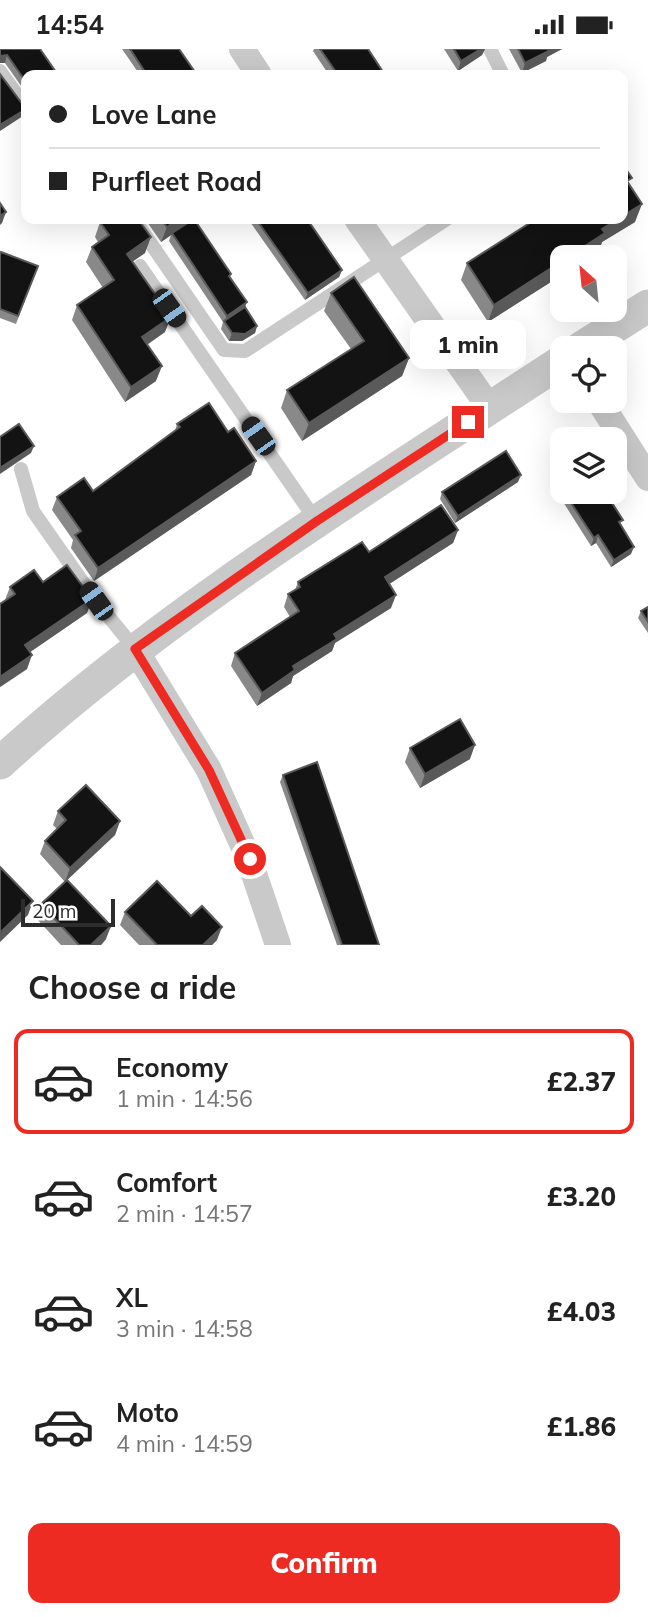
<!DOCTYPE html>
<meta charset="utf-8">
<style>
:root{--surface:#fff;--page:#f2f2f2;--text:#222;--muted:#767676;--line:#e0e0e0;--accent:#ee2b23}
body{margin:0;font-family:Mulish,sans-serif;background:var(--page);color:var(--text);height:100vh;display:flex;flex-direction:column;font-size:26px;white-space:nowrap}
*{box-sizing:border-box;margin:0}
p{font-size:23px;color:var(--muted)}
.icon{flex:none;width:38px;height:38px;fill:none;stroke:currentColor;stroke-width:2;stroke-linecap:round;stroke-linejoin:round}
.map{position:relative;height:896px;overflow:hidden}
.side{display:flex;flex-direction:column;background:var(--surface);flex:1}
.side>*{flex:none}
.top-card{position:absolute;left:21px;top:21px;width:607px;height:154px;border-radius:14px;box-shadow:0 7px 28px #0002;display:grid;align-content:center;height:154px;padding:0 28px;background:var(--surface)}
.needle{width:46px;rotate:333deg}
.buttons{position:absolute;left:550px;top:196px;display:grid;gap:14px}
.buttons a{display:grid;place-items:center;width:77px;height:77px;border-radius:14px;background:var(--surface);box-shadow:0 7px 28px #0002;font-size:35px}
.scale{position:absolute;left:21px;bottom:18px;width:94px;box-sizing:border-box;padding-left:7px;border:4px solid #2c2c2c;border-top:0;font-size:19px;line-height:24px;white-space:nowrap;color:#2c2c2c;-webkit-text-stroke:5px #fff;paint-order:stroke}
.end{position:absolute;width:32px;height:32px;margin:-16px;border:9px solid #ee2b23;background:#fff;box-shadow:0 0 0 4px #fff}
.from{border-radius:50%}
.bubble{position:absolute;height:49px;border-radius:14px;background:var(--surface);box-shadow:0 7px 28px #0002;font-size:23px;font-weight:800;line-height:49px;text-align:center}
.car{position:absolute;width:21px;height:42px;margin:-21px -10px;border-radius:9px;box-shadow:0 0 5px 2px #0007;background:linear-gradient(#222 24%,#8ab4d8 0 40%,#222 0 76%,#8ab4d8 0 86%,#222 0)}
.top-card b{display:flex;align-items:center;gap:24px;height:66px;font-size:26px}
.top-card b+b{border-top:2px solid var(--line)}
.top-card i{width:18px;height:18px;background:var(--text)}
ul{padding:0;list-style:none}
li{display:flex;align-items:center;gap:21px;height:105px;margin:0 14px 10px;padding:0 14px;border:4px solid transparent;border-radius:14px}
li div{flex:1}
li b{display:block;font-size:26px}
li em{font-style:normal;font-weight:800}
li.on{border-color:var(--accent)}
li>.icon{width:63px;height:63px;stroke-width:1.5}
h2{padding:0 28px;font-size:32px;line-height:84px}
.cta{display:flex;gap:14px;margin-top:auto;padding:14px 28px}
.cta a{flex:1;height:80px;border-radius:14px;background:var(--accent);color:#fff;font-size:28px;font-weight:800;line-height:80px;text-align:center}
.status{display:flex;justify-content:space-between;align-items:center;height:49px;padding:0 35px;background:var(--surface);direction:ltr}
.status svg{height:19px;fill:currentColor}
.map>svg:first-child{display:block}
</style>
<div class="status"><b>14:54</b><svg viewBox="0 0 49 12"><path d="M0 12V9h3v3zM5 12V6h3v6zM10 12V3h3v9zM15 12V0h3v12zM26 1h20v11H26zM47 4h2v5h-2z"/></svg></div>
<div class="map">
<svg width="648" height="896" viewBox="0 0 648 896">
<rect width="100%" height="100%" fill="#fff"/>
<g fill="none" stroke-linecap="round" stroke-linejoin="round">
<!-- service -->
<g stroke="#c9c9c9" stroke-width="14">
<path d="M490 0 503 26"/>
<path d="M0 22 26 58"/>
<path d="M134 170 224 301 245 302 447 170"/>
<path d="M140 217 317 473"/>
<path d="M21 420 33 462 96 552 135 600"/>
</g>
<!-- minor -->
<g stroke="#c9c9c9" stroke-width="26">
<path d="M242 0 259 26"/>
<path d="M357 170 490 359"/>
<path d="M599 352 648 429"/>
<path d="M135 600 209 721 249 810 278 896"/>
</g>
<!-- tertiary -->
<g stroke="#c9c9c9" stroke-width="33">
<path d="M581 299 648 257"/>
<path d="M0 714C171 558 370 438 562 312"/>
</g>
</g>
<!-- wall -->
<g fill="#898989">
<path d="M0 0H40L26 26V44L5 14Z"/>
<path d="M122 0H179L197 26H140Z"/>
<path d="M314 0H368L385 26H329L313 2Z"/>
<path d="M444 0H485L482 6 458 22Z"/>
<path d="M509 0H562L547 8 546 12 522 24Z"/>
<path d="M629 135 635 173 602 193 599 202 488 273 461 231 467 214Z"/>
<path d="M145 170H188L186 175 230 228 245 258 257 277 255 284 242 292H229L221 280 223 273 169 192 171 186 161 193Z"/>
<path d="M248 170H307L342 221 339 228 305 251Z"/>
<path d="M100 173 145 204 133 212 165 283 147 296 156 332 125 353 72 271 77 256 103 239 86 213 92 198 98 193 95 188Z"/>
<path d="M0 206 38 217 16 275 0 269Z"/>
<path d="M331 244 409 309 402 327 302 392 281 359 287 341 351 300 324 262Z"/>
<path d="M177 375 228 383 256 412 251 426 94 532 71 499 73 491 52 461 57 448 93 442 175 382Z"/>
<path d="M518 433 455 474 440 450 442 443Z"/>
<path d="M562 442V443H605L621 477 631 505 611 518 596 494 591 497 560 448Z"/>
<path d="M458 481 453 494 389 535 391 559 335 594 332 602 293 627 291 634 257 657 231 617 235 604 290 568 284 558 288 545 295 541 298 533 369 503Z"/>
<path d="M43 533 92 550 87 564 30 603 27 620 0 638V555L5 551 10 538Z"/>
<path d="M648 558V584L638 569 641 562Z"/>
<path d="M410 699 470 710 420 739 405 713Z"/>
<path d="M283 726 379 896H337L280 733Z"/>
<path d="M58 762 120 772 115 786 65 833 40 805 45 792 57 780 53 776Z"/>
<path d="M41 855 106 890 101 896H61L36 869Z"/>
<path d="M125 863 191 867 217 891 212 896H139L120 876Z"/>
</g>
<!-- shaded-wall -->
<g fill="#5a5a5a">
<path d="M481 0H485L482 6 458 22 461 12Z"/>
<path d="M548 0H562L547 8 546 12 522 24 525 14Z"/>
<path d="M7 6 5 14H0V7Z"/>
<path d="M26 60 23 67 0 82V76Z"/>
<path d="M642 155 635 173 602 193 599 202 589 208H568L602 180 618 170H623V167Z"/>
<path d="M6 163 2 174 0 176V167Z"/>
<path d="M178 170H188L186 176 161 193 167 178Z"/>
<path d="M151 188 145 204 122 220 127 205Z"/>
<path d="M562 212V226L488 273 494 256Z"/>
<path d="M342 221 339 228 305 251 308 244Z"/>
<path d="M247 253 244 260 224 274 227 267Z"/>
<path d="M171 268 165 283 136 303 142 288Z"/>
<path d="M257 277 255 284 242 292H229L232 284Z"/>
<path d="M409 309 402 327 302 392 309 374Z"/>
<path d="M162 317 156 332 125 353 131 338Z"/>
<path d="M34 397 31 404 0 425V419Z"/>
<path d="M256 412 251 426 94 532 98 519Z"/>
<path d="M521 426 518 433 455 474 458 467Z"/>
<path d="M458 481 453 494 380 541 385 528Z"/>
<path d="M598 486 596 494 591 497 594 489Z"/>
<path d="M634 498 631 505 611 518 614 511Z"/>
<path d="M396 546 391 559 335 594 332 602 293 627 291 634 257 657 262 644 293 617 334 585Z"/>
<path d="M92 550 87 564 20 610 25 596Z"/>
<path d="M32 606 27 620 0 638V628Z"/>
<path d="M475 696 470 710 420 739 425 725Z"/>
<path d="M120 772 115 786 65 833 70 819Z"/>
<path d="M33 852 28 866 0 893V884Z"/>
<path d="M111 877 106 890 101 896H91Z"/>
<path d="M222 878 217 891 212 896H203Z"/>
</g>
<!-- building -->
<g fill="#131313" stroke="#5a5a5a" stroke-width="2">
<path d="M0 0H40L58 26H26V33L7 6 0 7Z"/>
<path d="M130 0H179L197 26H147Z"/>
<path d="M320 0H368L385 26H338Z"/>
<path d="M454 0H481L461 12Z"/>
<path d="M518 0H548L549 2 525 14Z"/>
<path d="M0 25 26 60 0 76Z"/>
<path d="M623 116 632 129 627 132 642 155 623 167Z"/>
<path d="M0 154 6 163 0 167Z"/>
<path d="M104 170H138L151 188 127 205 171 268 142 288 162 317 131 338 77 256 114 231 92 198 109 186 100 173Z"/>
<path d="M161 170H178L167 178Z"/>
<path d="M194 170 231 225 229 227 247 253 227 267 172 184Z"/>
<path d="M256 170H307L342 221 308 244Z"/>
<path d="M536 170H618L602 180 605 184 568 208H562V212L494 256 467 214Z"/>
<path d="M1 203 38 217 18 267 0 260V206Z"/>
<path d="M354 228 409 309 309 374 287 341 364 292 331 244Z"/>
<path d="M245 258 257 277 245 285 232 284 224 272Z"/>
<path d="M209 354 228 383 234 379 256 412 98 519 75 486 81 482 57 448 84 429 93 442 180 378 177 375Z"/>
<path d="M19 375 34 397 0 419V388Z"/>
<path d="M506 402 521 426 458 467 442 443Z"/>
<path d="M564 443H605L623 471 619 473 634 498 614 511 598 486 594 489Z"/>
<path d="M441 456 458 481 385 528 396 546 334 585 337 590 293 617 295 621 262 644 235 604 299 562 288 545 300 538 298 533 362 493 369 503Z"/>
<path d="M67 516 92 550 25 596 32 606 0 628V555L15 545 10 538 34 521 43 533Z"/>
<path d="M648 558V573L641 562Z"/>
<path d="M460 670 475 696 425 725 410 699Z"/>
<path d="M317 713 379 896H342L283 726Z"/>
<path d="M86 736 120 772 70 819 45 792 66 771 58 762Z"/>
<path d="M0 818 33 852 0 884Z"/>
<path d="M67 831 111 877 91 896H79L41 855Z"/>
<path d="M157 832 191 867 202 857 222 878 203 896H157L125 863Z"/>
</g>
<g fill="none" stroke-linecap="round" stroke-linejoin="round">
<!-- route -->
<path stroke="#ee2b23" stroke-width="9" d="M250 810 209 721 135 600 317 472 468 373"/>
</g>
</svg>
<div class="buttons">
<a><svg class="needle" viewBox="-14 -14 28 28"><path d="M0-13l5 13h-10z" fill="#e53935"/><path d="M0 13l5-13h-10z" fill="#767676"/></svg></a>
<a><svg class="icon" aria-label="locate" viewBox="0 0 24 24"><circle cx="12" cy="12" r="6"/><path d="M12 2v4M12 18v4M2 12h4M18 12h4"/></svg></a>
<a><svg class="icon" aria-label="layers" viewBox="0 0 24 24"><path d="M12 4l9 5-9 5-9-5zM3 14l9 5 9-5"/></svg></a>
</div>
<div class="scale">20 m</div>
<i class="end from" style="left:250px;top:810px"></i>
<i class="end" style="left:468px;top:373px"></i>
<div class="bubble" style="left:410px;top:271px;width:116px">1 min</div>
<i class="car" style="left:169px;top:259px;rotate:145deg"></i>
<i class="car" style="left:258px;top:387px;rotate:325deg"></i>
<i class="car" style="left:96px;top:552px;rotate:325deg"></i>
<div class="top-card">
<b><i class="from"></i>Love Lane</b>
<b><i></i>Purfleet Road</b>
</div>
</div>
<section class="side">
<h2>Choose a ride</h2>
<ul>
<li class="on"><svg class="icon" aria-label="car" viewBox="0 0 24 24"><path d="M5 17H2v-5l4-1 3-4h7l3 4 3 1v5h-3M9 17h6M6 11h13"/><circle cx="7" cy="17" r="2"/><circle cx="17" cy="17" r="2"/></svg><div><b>Economy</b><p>1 min · 14:56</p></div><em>£2.37</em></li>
<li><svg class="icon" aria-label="car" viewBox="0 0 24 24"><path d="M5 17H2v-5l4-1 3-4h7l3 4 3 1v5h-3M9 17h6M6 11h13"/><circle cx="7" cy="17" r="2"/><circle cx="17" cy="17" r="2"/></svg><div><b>Comfort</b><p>2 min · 14:57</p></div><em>£3.20</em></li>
<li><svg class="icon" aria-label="car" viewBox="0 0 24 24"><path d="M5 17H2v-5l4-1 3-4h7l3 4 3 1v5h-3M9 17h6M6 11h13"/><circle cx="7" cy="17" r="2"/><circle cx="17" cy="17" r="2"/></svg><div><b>XL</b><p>3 min · 14:58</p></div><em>£4.03</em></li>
<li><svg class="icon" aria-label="car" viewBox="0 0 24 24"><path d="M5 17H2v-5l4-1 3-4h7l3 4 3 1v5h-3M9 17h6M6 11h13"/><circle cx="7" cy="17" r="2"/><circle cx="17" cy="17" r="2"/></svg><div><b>Moto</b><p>4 min · 14:59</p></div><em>£1.86</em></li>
</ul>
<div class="cta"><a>Confirm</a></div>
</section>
